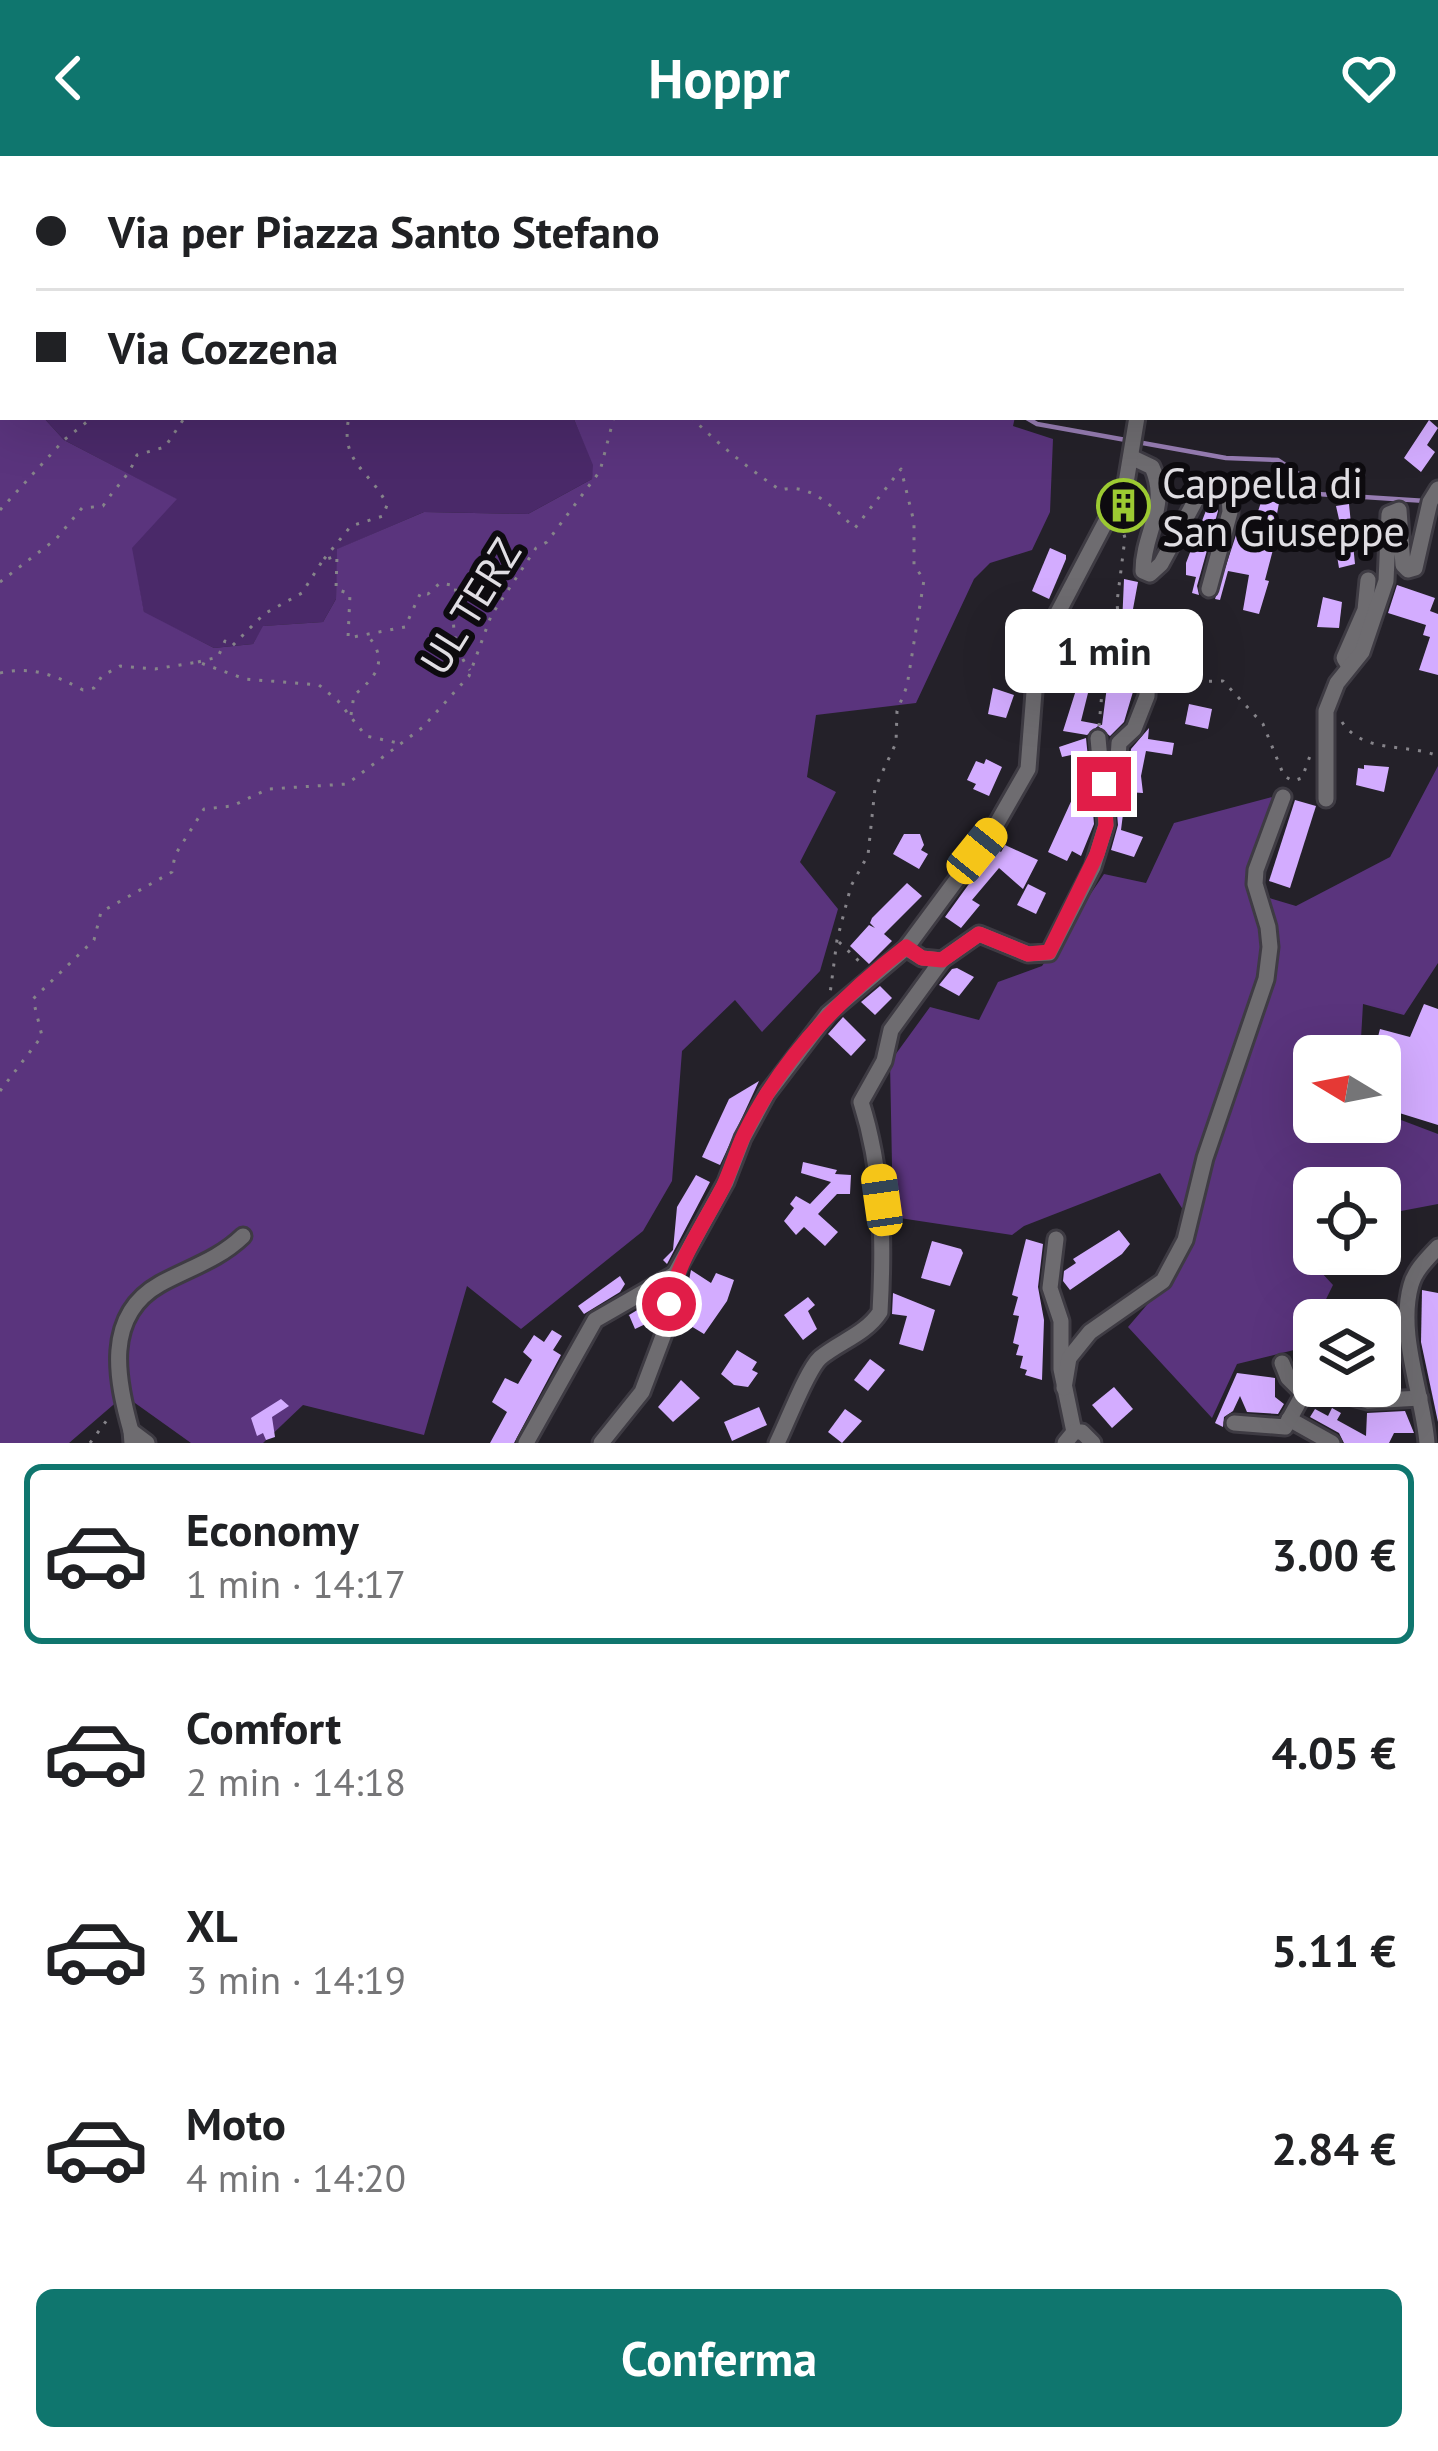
<!DOCTYPE html>
<html lang="it">
<meta charset="utf-8">
<style>
:root{--surface:#fff;--page:#f2f2f2;--text:#202124;--muted:#757577;--line:#e0e0e0;--accent:#0f766e}
body{margin:0;font-family:"PT Sans",sans-serif;background:var(--page);color:var(--text);height:100vh;display:flex;flex-direction:column;font-size:45px;white-space:nowrap}
*{box-sizing:border-box;margin:0}
p{font-size:39px;color:var(--muted)}
.icon{flex:none;width:66px;height:66px;fill:none;stroke:currentColor;stroke-width:2;stroke-linecap:round;stroke-linejoin:round}
.map{position:relative;height:1287px;overflow:hidden}
.drawer{display:flex;flex-direction:column;background:var(--surface);flex:1}
.drawer>*{flex:none}
.guide{position:absolute;left:0px;top:0px;width:1440px;height:264px;box-shadow:0 12px 48px #0002;display:grid;align-content:center;height:264px;padding:0 36px;background:var(--surface)}
.needle{width:78px;rotate:280deg}
.buttons{position:absolute;left:1293px;top:879px;display:grid;gap:24px}
.buttons a{display:grid;place-items:center;width:108px;height:108px;border-radius:18px;background:var(--surface);box-shadow:0 12px 48px #0002;font-size:60px}
.end{position:absolute;width:54px;height:54px;margin:-27px;border:15px solid #e11d48;background:#fff;box-shadow:0 0 0 6px #fff}
.from{border-radius:50%}
.bubble{position:absolute;height:84px;border-radius:18px;background:var(--surface);box-shadow:0 12px 48px #0002;font-size:39px;font-weight:700;line-height:84px;text-align:center}
.car{position:absolute;width:36px;height:72px;margin:-36px -18px;border-radius:15px;box-shadow:0 0 9px 3px #0007;background:linear-gradient(#f5c518 24%,#345 0 40%,#f5c518 0 76%,#345 0 86%,#f5c518 0)}
.guide b{display:flex;align-items:center;gap:42px;height:114px;font-size:45px}
.guide b+b{border-top:3px solid var(--line)}
.guide i{width:30px;height:30px;background:var(--text)}
ul{padding:21px 0 0;list-style:none}
li{display:flex;align-items:center;gap:36px;height:180px;margin:0 24px 18px;padding:0 12px;border:6px solid transparent;border-radius:18px}
li div{flex:1}
li b{display:block;font-size:45px}
li em{font-style:normal;font-weight:700}
li.on{border-color:var(--accent)}
li>.icon{width:108px;height:108px;stroke-width:1.5}
.action{display:flex;gap:24px;margin-top:auto;padding:24px 36px}
.action a{flex:1;height:138px;border-radius:18px;background:var(--accent);color:#fff;font-size:48px;font-weight:700;line-height:138px;text-align:center}
header{display:flex;justify-content:space-between;align-items:center;height:156px;padding:0 36px;background:var(--accent);color:#fff;font-size:54px;font-weight:700}
.map>svg:first-child{display:block}
</style>
<header><svg class="icon" aria-label="back" viewBox="0 0 24 24"><path d="M15 5l-7 7 7 7"/></svg>Hoppr<svg class="icon" aria-label="heart" viewBox="0 0 24 24"><path d="M12 20l-8-8c-3-5 5-10 8-4 3-6 11-1 8 4z"/></svg></header>
<div class="map">
<svg width="1438" height="1287" viewBox="0 0 1438 1287">
<rect width="100%" height="100%" fill="#242129"/>
<!-- green -->
<path fill="#4a2969" d="M43 261H573L594 309 592 323 528 358 424 356 338 393 336 443 323 466 264 470 253 488 214 492 144 457 131 392 176 343 64 284Z"/>
<!-- forest -->
<g fill="#5a347d">
<path d="M0 0H276L3 3 0 51Z"/>
<path d="M415 0H915L912 3Z"/>
<path d="M0 183 3 261H43L64 284 177 343 132 392 144 456 214 492 253 488 263 470 323 466 336 443 337 393 424 356 528 358 592 323 593 309 573 261H1015L1013 270 1053 283 1050 356 1032 394 990 407 974 423 916 547 816 559 807 621 836 636 800 706 838 753 820 815 762 876 735 844 682 895 672 1025 643 1075 521 1173 467 1130 424 1279 303 1249 263 1287H191L128 1242 120 1243 69 1287H0Z"/>
<path d="M1438 610V807L1404 859 1363 848 1360 900H1314V966H1380V956L1438 978V1048L1380 1059V1032H1314V1082L1296 1089 1333 1129 1302 1192 1237 1208 1212 1262 1128 1171 1175 1116 1190 1065 1160 1017 1024 1070 1012 1079 893 1061 890 906 930 851 979 864 998 826 1042 810 1104 718 1146 727 1174 667 1280 639 1253 737 1296 750 1390 701Z"/>
</g>
<g fill="none" stroke-linecap="round" stroke-linejoin="round">
<!-- stream -->
<path stroke="#977db3" stroke-width="4.5" d="M1025 261 1037 268 1226 302 1278 304 1308 324 1317 338 1426 345"/>
</g>
<!-- building -->
<g fill="#d3acff">
<path d="M1429 264 1438 272 1427 289 1435 296 1421 316 1404 302Z"/>
<path d="M1262 343 1279 347 1272 385 1275 386 1265 424 1269 425 1259 458 1243 454 1249 419 1228 415 1220 444 1215 443 1238 373 1251 377Z"/>
<path d="M1210 344 1217 347 1218 355 1197 430 1199 439 1192 437 1196 421 1186 419V407Z"/>
<path d="M1349 348 1355 408 1339 412 1334 382 1343 381 1336 350Z"/>
<path d="M1050 392 1066 399V403L1049 443 1032 435Z"/>
<path d="M1124 423 1138 426 1133 453 1148 459 1142 477 1157 482 1153 492 1168 495 1160 514 1153 504 1124 492 1132 469H1122Z"/>
<path d="M1397 429 1435 442 1430 455 1438 458V519L1419 514 1430 481 1423 479 1426 469 1388 457Z"/>
<path d="M1323 441 1342 446 1339 472 1317 471Z"/>
<path d="M1052 501 1072 506 1067 528 1047 520Z"/>
<path d="M1109 515 1127 520 1123 526 1135 529 1124 566 1110 580 1098 570 1087 579 1063 575 1076 534 1088 537 1081 565 1102 569Z"/>
<path d="M993 532 1014 539 1006 562 988 558Z"/>
<path d="M1189 548 1212 553 1208 573 1185 568Z"/>
<path d="M1149 572 1148 583 1174 587 1172 599 1146 595 1141 620 1143 637 1127 636 1129 642H1125L1121 674 1143 681 1134 701 1111 694 1118 669 1115 634 1128 622 1131 593Z"/>
<path d="M1086 582 1089 612H1076L1071 599 1062 601 1059 591Z"/>
<path d="M986 603 1002 611 989 640 973 633 976 628 967 624 976 605 984 608Z"/>
<path d="M1364 609 1389 611 1384 636 1356 629 1358 612 1364 613Z"/>
<path d="M1079 628 1091 633 1094 668 1081 700 1072 695 1067 705 1048 696Z"/>
<path d="M1295 644 1316 650 1290 732 1269 725Z"/>
<path d="M904 678H920L924 689 921 694 928 698 919 713 893 698Z"/>
<path d="M1005 689 1038 704 1023 733 999 712 972 744 980 749 961 772 945 761 995 692 1001 696Z"/>
<path d="M907 727 922 740 884 778 892 785 869 808 850 790 869 769 875 772 870 767 872 762Z"/>
<path d="M1028 728 1046 737 1036 758 1017 749Z"/>
<path d="M957 812 974 821 959 840 939 829 952 813Z"/>
<path d="M880 830 892 842 875 859 861 846Z"/>
<path d="M1424 848 1438 853V969L1380 951V900H1373L1380 873 1410 881Z"/>
<path d="M843 861 866 884 851 900 828 878Z"/>
<path d="M759 925 720 1009 702 1001 729 943Z"/>
<path d="M803 1006 837 1014 835 1018 851 1019 850 1038H837L818 1058 838 1076 825 1090 804 1071 796 1079 784 1065 794 1052 790 1048 796 1040 810 1048 831 1026 801 1017Z"/>
<path d="M696 1019 710 1026 667 1108 663 1104 673 1094 677 1051Z"/>
<path d="M1119 1074 1130 1088 1122 1098 1070 1134 1063 1125 1064 1115 1076 1107 1073 1103Z"/>
<path d="M1026 1083 1043 1088 1038 1131 1044 1164 1042 1224 1025 1219 1027 1214 1020 1212 1023 1200 1016 1199 1019 1189 1013 1187 1019 1160 1013 1159 1018 1141 1012 1139Z"/>
<path d="M932 1085 961 1093 963 1097 950 1130 921 1122Z"/>
<path d="M691 1114 711 1127 716 1117 734 1124 727 1145 704 1178 681 1164Z"/>
<path d="M620 1120 625 1128 620 1136 584 1158 578 1150Z"/>
<path d="M1422 1134 1438 1137V1266L1421 1186Z"/>
<path d="M893 1137 935 1154 923 1195 899 1188 907 1160 892 1158Z"/>
<path d="M659 1141 656 1163 635 1173 629 1159 614 1168Z"/>
<path d="M808 1141 815 1149 808 1155 817 1173 803 1184 784 1159Z"/>
<path d="M552 1174 562 1180 553 1194 561 1199 514 1287H490L507 1256 492 1246 505 1222 518 1228 532 1204 523 1196 534 1179 544 1186Z"/>
<path d="M737 1194 757 1206 752 1214 758 1217 748 1231 734 1229 721 1218Z"/>
<path d="M870 1203 885 1214 868 1235 854 1224Z"/>
<path d="M1237 1217 1275 1222V1241L1284 1248 1278 1258 1247 1256 1240 1240 1233 1255 1224 1261 1223 1271 1215 1267Z"/>
<path d="M681 1224 700 1242 673 1266 658 1251Z"/>
<path d="M1114 1231 1133 1253 1112 1272 1092 1249Z"/>
<path d="M281 1243 289 1250 272 1261 275 1281 266 1284 263 1277 257 1280 251 1262Z"/>
<path d="M759 1251 767 1269 732 1285 724 1266Z"/>
<path d="M1332 1252 1341 1257 1337 1264 1366 1280 1367 1257 1405 1255 1414 1277H1394L1389 1287H1344L1339 1277 1310 1261 1315 1253 1328 1260Z"/>
<path d="M845 1253 862 1265 842 1287 828 1276Z"/>
</g>
<g fill="none" stroke-linecap="round" stroke-linejoin="round">
<defs>
<g id="minor">
<path d="M1343 3 1346 0"/>
<path d="M1131 301 1152 311C1170 350 1143 376 1143 415L1150 418 1161 408 1200 336 1207 330 1229 339 1230 356 1209 433"/>
<path d="M1347 507 1344 502 1365 454 1368 424"/>
<path d="M1104 628 1117 617 1119 587 1134 573 1147 540 1148 515 1116 501"/>
<path d="M1326 643V555L1337 527 1362 496 1386 425 1389 358 1399 354 1403 409 1408 414 1415 412 1430 346 1438 333"/>
<path d="M906 792 922 802 942 804 979 778 1028 798 1049 797 1093 711 1106 669 1098 582"/>
<path d="M1056 1083 1050 1132 1061 1165V1213L1074 1276"/>
<path d="M1282 1207 1288 1222 1298 1232 1323 1233 1368 1245 1420 1242"/>
<path d="M1064 1232 1069 1202 1090 1176 1163 1125 1185 1084 1205 1002 1266 823 1270 791 1268 771 1255 728 1256 714 1283 641"/>
<path d="M1289 1263 1332 1287"/>
<path d="M1234 1267 1285 1271 1306 1233"/>
<path d="M131 1275C117 1225 103 1160 160 1128 189 1112 218 1104 243 1080"/>
<path d="M132 1287 131 1275 147 1287"/>
<path d="M526 1287 595 1164 675 1118"/>
<path d="M601 1287 642 1236 668 1167 675 1118 726 1026 743 982 767 938 828 858 906 792 992 676 1028 613 1036 510 1042 487 1126 327 1137 261"/>
<path d="M777 1287C787 1267 807 1214 820 1202 839 1186 866 1178 880 1156 884 1085 883 1015 861 946L884 905 891 874 942 804"/>
<path d="M1065 1287 1074 1276H1082L1093 1287"/>
<path d="M1427 1287C1423 1238 1397 1178 1411 1129 1415 1114 1428 1102 1438 1091"/>
</g>
</defs>
<!-- minor casing -->
<use href="#minor" stroke="#3e3b43" stroke-width="21"/>
<!-- path -->
<g stroke="#86848a" stroke-width="3" stroke-dasharray="3 9" stroke-linecap="butt">
<path d="M236 3V0"/>
<path d="M269 3V0"/>
<path d="M708 3 710 0"/>
<path d="M789 3 800 0"/>
<path d="M691 261C719 289 748 312 780 334 811 326 833 352 855 372L901 313 914 366V409L924 424 907 530 897 555 896 587 875 632 868 699 851 730 837 784 830 838"/>
<path d="M0 354 64 284 93 261"/>
<path d="M324 403 351 370 383 360 387 349C371 314 339 308 349 261"/>
<path d="M0 426 56 383 82 352 103 350C115 331 129 321 137 299L165 291 185 261"/>
<path d="M1120 489 1117 446 1125 382 1121 368"/>
<path d="M198 506 218 501 225 485 232 490 264 458 302 437 323 404 337 400 336 433 350 438 348 482 405 471 421 436 428 438 440 427 456 430C452 460 450 489 470 514"/>
<path d="M0 517C32 510 55 519 83 534L94 532 102 520 120 510 155 513 198 506 245 523 319 529 338 545 366 580 398 587"/>
<path d="M1161 526 1223 525 1263 568 1284 620 1293 625 1302 622 1311 597"/>
<path d="M351 559 354 539C375 522 389 506 369 481"/>
<path d="M1342 566C1363 598 1407 587 1438 600"/>
<path d="M1099 570 1102 536 1109 515"/>
<path d="M839 786 862 808"/>
<path d="M0 935 42 880 33 843 94 784 101 756 172 716 175 699 204 653 232 650 268 633 347 628 423 571 469 520 491 460 536 392 547 386 600 315 614 261"/>
<path d="M90 1287 110 1260"/>
</g>
<!-- minor -->
<use href="#minor" stroke="#6e6c70" stroke-width="15"/>
</g>
<g fill="none" stroke-linecap="round" stroke-linejoin="round">
<!-- route -->
<path stroke="#e11d48" stroke-width="15" d="M669 1148C678 1104 703 1070 723 1031 731 1014 736 996 744 979 781 903 839 842 906 791L922 802 942 804 979 778 1028 798 1049 796 1097 698 1106 669 1104 628"/>
</g>
<!-- icons -->
<defs>
<symbol id="building-ring" viewBox="-11 -11 22 22"><circle r="9.5" fill="#0d0b0f" stroke="#9cca32" stroke-width="1.5"/><path d="M-4-6H4V6H1V3H-1V6H-4ZM-2.5-4.3h1.7v1.8h-1.7ZM.8-4.3h1.7v1.8H.8ZM-2.5-1h1.7V.8h-1.7ZM.8-1h1.7V.8H.8Z" fill="#9cca32"/></symbol>
</defs>
<g fill-rule="evenodd">
<use href="#building-ring" x="1094" y="320" width="59" height="59"/>
</g>
<g text-anchor="middle" dominant-baseline="central" stroke-width="12" stroke-linejoin="round" paint-order="stroke">
<!-- poi labels -->
<g font-size="42" fill="#e0dee3" stroke="#0d0b0f" text-anchor="start">
<text x="1162" y="326">Cappella di<tspan x="1162" dy="48">San Giuseppe</tspan></text>
</g>
<!-- street labels -->
<g font-size="42" fill="#e0dee3" stroke="#0d0b0f">
<text transform="translate(470 450) rotate(-58)">UL TERZ</text>
</g>
</g>
</svg>
<div class="buttons">
<a><svg class="needle" viewBox="-14 -14 28 28"><path d="M0-13l5 13h-10z" fill="#e53935"/><path d="M0 13l5-13h-10z" fill="#757577"/></svg></a>
<a><svg class="icon" aria-label="locate" viewBox="0 0 24 24"><circle cx="12" cy="12" r="6"/><path d="M12 2v4M12 18v4M2 12h4M18 12h4"/></svg></a>
<a><svg class="icon" aria-label="layers" viewBox="0 0 24 24"><path d="M12 4l9 5-9 5-9-5zM3 14l9 5 9-5"/></svg></a>
</div>
<i class="end from" style="left:669px;top:1148px"></i>
<i class="end" style="left:1104px;top:628px"></i>
<div class="bubble" style="left:1005px;top:453px;width:198px">1 min</div>
<i class="car" style="left:977px;top:695px;rotate:39deg"></i>
<i class="car" style="left:882px;top:1044px;rotate:352deg"></i>
<div class="guide">
<b><i class="from"></i>Via per Piazza Santo Stefano</b>
<b><i></i>Via Cozzena</b>
</div>
</div>
<section class="drawer">
<ul>
<li class="on"><svg class="icon" aria-label="car" viewBox="0 0 24 24"><path d="M5 17H2v-5l4-1 3-4h7l3 4 3 1v5h-3M9 17h6M6 11h13"/><circle cx="7" cy="17" r="2"/><circle cx="17" cy="17" r="2"/></svg><div><b>Economy</b><p>1 min · 14:17</p></div><em>3.00 €</em></li>
<li><svg class="icon" aria-label="car" viewBox="0 0 24 24"><path d="M5 17H2v-5l4-1 3-4h7l3 4 3 1v5h-3M9 17h6M6 11h13"/><circle cx="7" cy="17" r="2"/><circle cx="17" cy="17" r="2"/></svg><div><b>Comfort</b><p>2 min · 14:18</p></div><em>4.05 €</em></li>
<li><svg class="icon" aria-label="car" viewBox="0 0 24 24"><path d="M5 17H2v-5l4-1 3-4h7l3 4 3 1v5h-3M9 17h6M6 11h13"/><circle cx="7" cy="17" r="2"/><circle cx="17" cy="17" r="2"/></svg><div><b>XL</b><p>3 min · 14:19</p></div><em>5.11 €</em></li>
<li><svg class="icon" aria-label="car" viewBox="0 0 24 24"><path d="M5 17H2v-5l4-1 3-4h7l3 4 3 1v5h-3M9 17h6M6 11h13"/><circle cx="7" cy="17" r="2"/><circle cx="17" cy="17" r="2"/></svg><div><b>Moto</b><p>4 min · 14:20</p></div><em>2.84 €</em></li>
</ul>
<div class="action"><a>Conferma</a></div>
</section>
